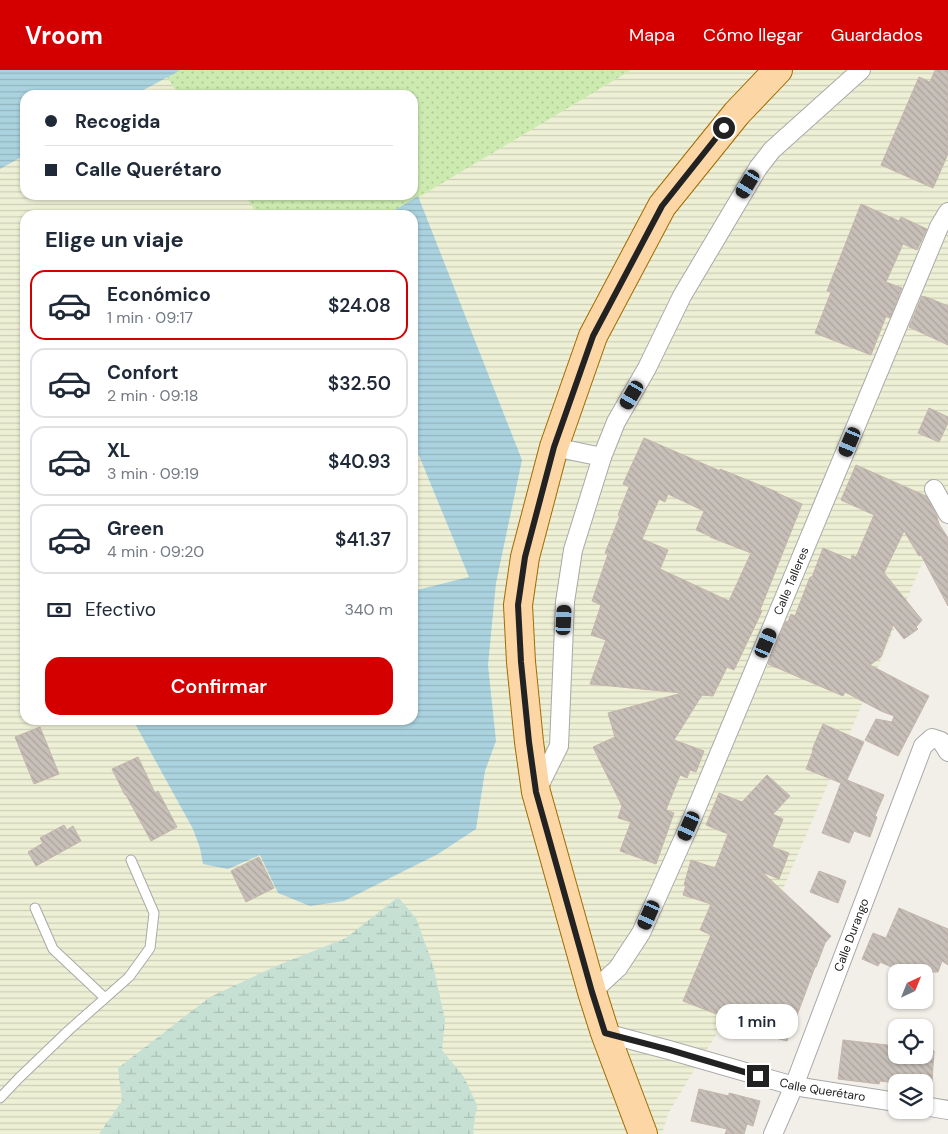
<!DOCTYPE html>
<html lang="es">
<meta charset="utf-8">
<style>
:root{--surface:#fff;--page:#f2f2f3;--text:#1f2937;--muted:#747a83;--line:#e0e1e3;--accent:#d40000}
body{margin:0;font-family:"DM Sans",sans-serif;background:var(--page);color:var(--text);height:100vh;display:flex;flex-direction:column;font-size:19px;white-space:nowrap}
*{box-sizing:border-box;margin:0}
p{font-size:16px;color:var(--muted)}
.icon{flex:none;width:28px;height:28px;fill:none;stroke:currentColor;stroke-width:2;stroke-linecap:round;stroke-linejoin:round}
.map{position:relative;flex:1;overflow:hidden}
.drawer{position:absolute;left:20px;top:140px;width:398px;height:515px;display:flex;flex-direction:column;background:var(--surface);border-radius:15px;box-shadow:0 1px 4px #0004}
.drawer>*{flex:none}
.top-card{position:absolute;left:20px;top:20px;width:398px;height:110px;border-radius:15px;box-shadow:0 1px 4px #0004;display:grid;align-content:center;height:110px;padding:0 25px;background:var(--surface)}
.needle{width:32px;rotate:43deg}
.buttons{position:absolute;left:888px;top:894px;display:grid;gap:10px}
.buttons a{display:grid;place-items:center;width:45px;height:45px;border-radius:10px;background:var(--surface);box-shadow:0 1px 4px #0004;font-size:25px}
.end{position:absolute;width:22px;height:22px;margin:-11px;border:6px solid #222;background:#fff;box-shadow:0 0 0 2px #fff}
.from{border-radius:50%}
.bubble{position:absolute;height:35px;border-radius:15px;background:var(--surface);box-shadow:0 1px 4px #0004;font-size:16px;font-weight:600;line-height:35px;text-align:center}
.car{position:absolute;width:15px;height:30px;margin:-15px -8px;border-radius:6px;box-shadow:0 0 4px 1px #0007;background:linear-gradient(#222 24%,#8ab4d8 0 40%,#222 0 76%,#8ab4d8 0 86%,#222 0)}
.top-card b{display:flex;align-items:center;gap:18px;height:48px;font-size:19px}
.top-card b+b{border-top:1px solid var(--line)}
.top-card i{width:12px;height:12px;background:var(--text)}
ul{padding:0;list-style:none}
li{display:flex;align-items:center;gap:15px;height:70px;margin:0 10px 8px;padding:0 15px;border:2px solid var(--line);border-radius:15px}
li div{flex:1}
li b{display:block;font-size:19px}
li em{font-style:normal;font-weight:600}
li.active{border-color:var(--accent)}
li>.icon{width:45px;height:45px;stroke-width:1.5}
h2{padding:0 25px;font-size:22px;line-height:60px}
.pay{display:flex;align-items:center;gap:12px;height:55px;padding:0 25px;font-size:19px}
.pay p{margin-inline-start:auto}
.button{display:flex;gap:10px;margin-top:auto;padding:10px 25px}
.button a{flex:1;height:58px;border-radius:15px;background:var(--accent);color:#fff;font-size:20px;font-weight:600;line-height:58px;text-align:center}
header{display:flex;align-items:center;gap:30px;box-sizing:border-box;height:70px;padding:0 25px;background:var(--accent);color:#fff}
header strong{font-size:24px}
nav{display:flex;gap:28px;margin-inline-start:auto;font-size:18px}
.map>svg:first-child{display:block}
</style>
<header>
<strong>Vroom</strong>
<nav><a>Mapa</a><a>Cómo llegar</a><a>Guardados</a></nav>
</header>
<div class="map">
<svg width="948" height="1064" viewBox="0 0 948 1064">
<defs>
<pattern id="farmland-rules" width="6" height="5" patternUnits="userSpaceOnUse" patternTransform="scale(1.25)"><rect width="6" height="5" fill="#eef0d5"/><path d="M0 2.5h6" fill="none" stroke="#ccceb7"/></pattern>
<pattern id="grass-dots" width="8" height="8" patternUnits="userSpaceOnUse" patternTransform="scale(1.25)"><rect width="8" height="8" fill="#cdebb0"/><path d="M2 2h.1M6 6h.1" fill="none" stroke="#b0c997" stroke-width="1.8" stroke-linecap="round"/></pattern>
<pattern id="wetland-marsh" width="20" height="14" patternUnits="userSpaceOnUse" patternTransform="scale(1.25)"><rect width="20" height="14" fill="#c6e0d4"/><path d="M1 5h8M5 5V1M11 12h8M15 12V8" fill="none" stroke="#aac0b6"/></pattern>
<pattern id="water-rules" width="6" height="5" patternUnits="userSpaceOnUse" patternTransform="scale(1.25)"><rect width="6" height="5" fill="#aad3df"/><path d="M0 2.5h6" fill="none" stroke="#92b5bf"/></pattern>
<pattern id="building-back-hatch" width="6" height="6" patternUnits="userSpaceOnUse" patternTransform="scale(1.25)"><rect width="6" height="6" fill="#c7bfb8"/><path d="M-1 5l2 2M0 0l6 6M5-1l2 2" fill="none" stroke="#aba49e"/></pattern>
</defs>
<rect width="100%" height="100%" fill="#f2efe9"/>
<!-- farmland -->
<path fill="url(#farmland-rules)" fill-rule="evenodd" d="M0 0H948V433L730 943 691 1005 668 1044 662 1064H0ZM25 25H412V125H25ZM25 145H412V650H25Z"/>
<!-- grass -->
<path fill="url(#grass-dots)" d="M181 0H631L389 145H258L245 125H412V25H179L167 7Z"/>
<!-- wetland -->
<path fill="url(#wetland-marsh)" d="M398 827 416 848 433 895 445 950 442 980 464 1007 477 1035 473 1061 474 1064H99L122 1031 118 998 210 927 276 896 346 868Z"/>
<!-- water -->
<g fill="url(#water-rules)">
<path d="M0 0H181L134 25H25V85L0 99Z"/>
<path d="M418 126 522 390 496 513 488 595 496 671 485 701 476 759 438 784 344 831 310 836 278 823 260 785 228 799 203 794 200 778 193 759 133 650H412L413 521 469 507 413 371 412 145H387Z"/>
</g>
<!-- building -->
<g fill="url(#building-back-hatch)" stroke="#c4b6ab" fill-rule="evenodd">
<path d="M935 0H948V84L933 118 881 95 919 7 930 12Z"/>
<path d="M861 134 899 151 901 147 927 159 917 180 903 174 886 212 902 218 890 248 886 246 871 285 815 263 831 222 827 221Z"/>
<path d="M922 226 929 228 948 236V275L909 257Z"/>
<path d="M929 338 948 347V353L939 372 918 363Z"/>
<path d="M644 368 720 401V399L777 422V423L802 434 760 540 762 541 734 600 727 597 713 626 702 625 674 670 704 681 696 702 690 700 687 708 680 705 666 740 674 743 656 794 620 781 631 752 618 748 622 736 593 677 615 667 608 643 682 623 590 614 606 570 591 565 601 535 592 531 608 484 605 483 620 446 618 445 629 417 623 414ZM668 424 704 441 696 460 710 466V467L751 483 729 531 660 499 668 480 642 469 659 429 665 432Z"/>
<path d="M856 395 926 426 936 444 939 454 948 468V536L921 485 919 486 904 461 884 503 922 550 916 557 918 559 904 569 893 555 881 587 870 595 929 626 898 686 865 670 876 649 892 652 894 646 881 641 845 622 843 626 768 594 786 551 788 552 791 544 795 546 810 507H812L823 478 851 490 852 485 856 487 874 445 841 430Z"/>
<path d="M823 654 864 672 847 710 884 725 875 746 877 747 870 767 854 761 849 773 822 763 841 713 806 699 813 681 812 680Z"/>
<path d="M40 657 59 704 34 714 15 667Z"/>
<path d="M138 687 155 723 158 721 177 757 151 771 126 725H125L112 699Z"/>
<path d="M767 705 790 726 773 744 783 749 772 777 789 783 779 809 762 802 831 866 825 873 816 897H815L793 956 792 955 787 971 768 966 772 949 737 943 734 951 683 931 711 865 700 860 711 834 683 825 686 815H684L691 790 715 798 728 764 706 755 719 723 742 732Z"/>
<path d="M64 755 67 760 73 756 81 771 36 796 28 782 43 773 40 768Z"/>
<path d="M259 787 274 818 246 832 231 801Z"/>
<path d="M819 801 846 811 838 833 810 822Z"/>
<path d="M899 838 948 859V895L942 891 938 902H903L880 892 878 896 862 889 873 863 886 868Z"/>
<path d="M843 970 896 976V985H924V979L934 981 932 1012 896 1013 880 1011 879 1014 838 1009Z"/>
<path d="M699 1019 729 1026V1023L760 1031 753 1056 747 1054 744 1064H725L727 1059 691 1051Z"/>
</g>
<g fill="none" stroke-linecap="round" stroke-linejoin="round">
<defs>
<g id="service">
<path d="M35 838 53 879 105 928"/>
<path d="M0 1028 19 1008 69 960 129 907 150 878 154 843 131 790"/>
</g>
<g id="minor">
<path d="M554 377 602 387"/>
<path d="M934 419 948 444"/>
<path d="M537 720 559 676 565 532 573 480 602 387 616 352 647 298 682 226 758 98 772 80 861 0"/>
<path id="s1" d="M592 922 618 898 641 863 689 756 939 157 948 142"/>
<path id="s2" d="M605 963 669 980 794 1016 896 1032"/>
<path d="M924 1036 948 1040"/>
<path id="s3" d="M773 1064 794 1016 923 676 932 668 941 671 948 682"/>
</g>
<path id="primary" d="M643 1064 605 963 592 922 536 722 529 672 521 592 518 535 525 487 554 377 593 266 662 136 737 43 778 0"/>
</defs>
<!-- service casing -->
<use href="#service" stroke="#a9a9a9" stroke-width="11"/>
<!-- minor casing -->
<use href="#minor" stroke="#a9a9a9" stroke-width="20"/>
<!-- primary casing -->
<use href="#primary" stroke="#a06b00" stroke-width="30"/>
<!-- service -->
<use href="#service" stroke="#fff" stroke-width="9"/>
<!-- minor -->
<use href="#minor" stroke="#fff" stroke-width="18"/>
<!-- primary -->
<use href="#primary" stroke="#fcd6a4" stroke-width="28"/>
</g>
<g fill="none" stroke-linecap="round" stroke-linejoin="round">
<!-- route -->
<path stroke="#222" stroke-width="6" d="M724 58 662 136 593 266 554 377 525 487 518 535 521 592 529 672 536 722 592 922 605 963 670 980 758 1006"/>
</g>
<g text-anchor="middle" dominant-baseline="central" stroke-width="4.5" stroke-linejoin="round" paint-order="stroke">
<!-- street labels -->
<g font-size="12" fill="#222" stroke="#fff">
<text stroke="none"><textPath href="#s1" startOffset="460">Calle Talleres</textPath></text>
<text stroke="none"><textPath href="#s3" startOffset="214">Calle Durango</textPath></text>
<text stroke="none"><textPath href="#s2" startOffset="225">Calle Querétaro</textPath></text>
</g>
</g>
</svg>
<div class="buttons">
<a><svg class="needle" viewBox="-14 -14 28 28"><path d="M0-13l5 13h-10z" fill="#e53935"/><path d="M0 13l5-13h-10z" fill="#747a83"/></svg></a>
<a><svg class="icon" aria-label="locate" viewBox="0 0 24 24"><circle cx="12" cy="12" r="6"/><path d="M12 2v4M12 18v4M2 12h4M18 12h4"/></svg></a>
<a><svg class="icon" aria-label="layers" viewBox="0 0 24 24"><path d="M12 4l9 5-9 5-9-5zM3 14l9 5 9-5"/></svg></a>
</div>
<i class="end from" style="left:724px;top:58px"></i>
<i class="end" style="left:758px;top:1006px"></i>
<div class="bubble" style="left:716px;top:934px;width:82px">1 min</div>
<i class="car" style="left:748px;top:114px;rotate:211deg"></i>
<i class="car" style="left:632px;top:325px;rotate:210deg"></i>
<i class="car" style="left:850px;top:372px;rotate:203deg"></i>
<i class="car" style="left:564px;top:550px;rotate:3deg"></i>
<i class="car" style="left:766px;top:573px;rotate:23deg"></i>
<i class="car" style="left:689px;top:756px;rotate:204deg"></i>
<i class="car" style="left:649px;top:845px;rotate:204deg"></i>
<div class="top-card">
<b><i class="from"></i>Recogida</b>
<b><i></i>Calle Querétaro</b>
</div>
<section class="drawer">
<h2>Elige un viaje</h2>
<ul>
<li class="active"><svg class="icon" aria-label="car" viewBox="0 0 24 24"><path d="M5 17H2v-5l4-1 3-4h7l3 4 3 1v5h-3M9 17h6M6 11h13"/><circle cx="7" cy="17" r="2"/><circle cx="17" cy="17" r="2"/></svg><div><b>Económico</b><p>1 min · 09:17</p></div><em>$24.08</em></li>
<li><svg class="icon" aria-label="car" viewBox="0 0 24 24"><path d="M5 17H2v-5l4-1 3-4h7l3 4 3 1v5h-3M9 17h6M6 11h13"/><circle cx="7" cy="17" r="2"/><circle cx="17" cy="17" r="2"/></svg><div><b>Confort</b><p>2 min · 09:18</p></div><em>$32.50</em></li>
<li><svg class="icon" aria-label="car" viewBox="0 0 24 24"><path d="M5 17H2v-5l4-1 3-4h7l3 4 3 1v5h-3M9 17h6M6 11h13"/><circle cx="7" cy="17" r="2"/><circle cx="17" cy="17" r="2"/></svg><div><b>XL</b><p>3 min · 09:19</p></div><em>$40.93</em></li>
<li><svg class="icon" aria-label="car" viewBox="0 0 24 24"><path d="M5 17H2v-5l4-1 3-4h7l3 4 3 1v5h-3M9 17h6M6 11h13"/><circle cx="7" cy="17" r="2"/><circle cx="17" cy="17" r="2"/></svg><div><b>Green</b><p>4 min · 09:20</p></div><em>$41.37</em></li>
</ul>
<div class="pay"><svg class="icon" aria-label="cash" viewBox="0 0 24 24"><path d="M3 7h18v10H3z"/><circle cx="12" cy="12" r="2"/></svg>Efectivo<p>340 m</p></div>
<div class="button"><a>Confirmar</a></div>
</section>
</div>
